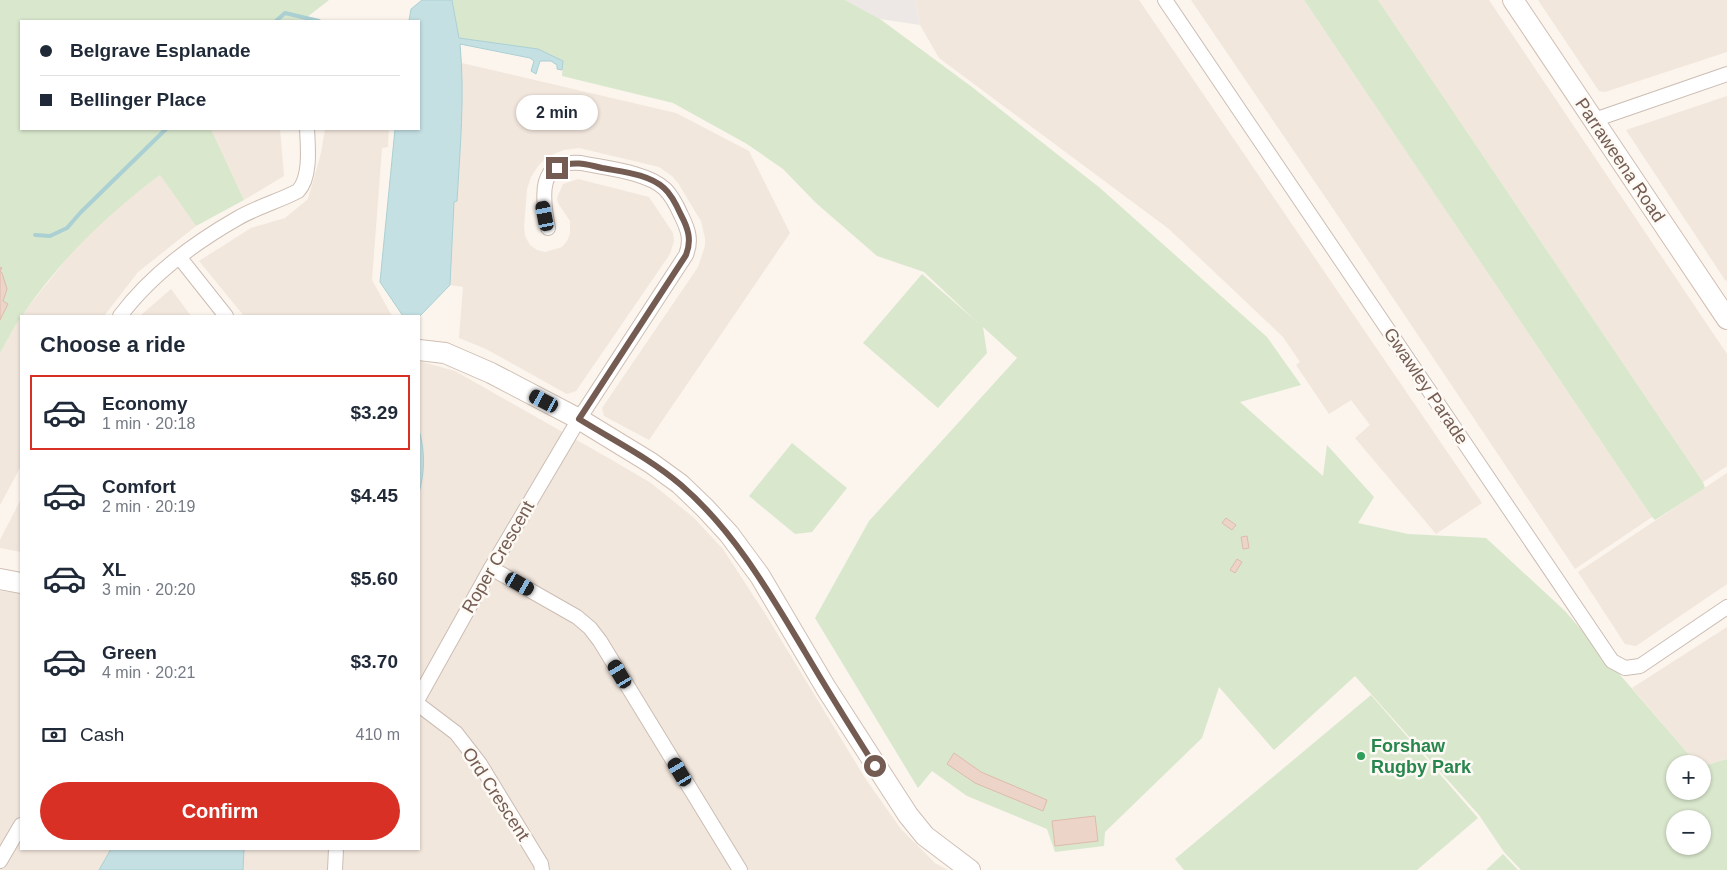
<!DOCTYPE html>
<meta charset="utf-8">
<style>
:root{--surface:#fff;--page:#f6f6f7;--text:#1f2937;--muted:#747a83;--line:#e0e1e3;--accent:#d93025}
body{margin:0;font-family:Helvetica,sans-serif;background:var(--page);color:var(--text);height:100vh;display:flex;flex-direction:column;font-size:19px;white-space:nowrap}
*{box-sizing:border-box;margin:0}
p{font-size:16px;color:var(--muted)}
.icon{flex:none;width:28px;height:28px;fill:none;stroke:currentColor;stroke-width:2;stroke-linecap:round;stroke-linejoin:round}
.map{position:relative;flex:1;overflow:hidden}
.sheet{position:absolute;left:20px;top:315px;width:400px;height:535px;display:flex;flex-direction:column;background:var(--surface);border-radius:0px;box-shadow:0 1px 4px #0004}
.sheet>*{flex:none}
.banner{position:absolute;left:20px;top:20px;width:400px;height:110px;border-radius:0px;box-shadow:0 1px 4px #0004;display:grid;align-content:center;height:110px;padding:0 20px;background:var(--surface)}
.fabs{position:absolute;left:1666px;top:755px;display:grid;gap:10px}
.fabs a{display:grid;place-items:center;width:45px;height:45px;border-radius:50%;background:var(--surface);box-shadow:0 1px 4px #0004;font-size:25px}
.end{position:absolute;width:22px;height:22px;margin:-11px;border:6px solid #745c52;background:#fff;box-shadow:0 0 0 2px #fff}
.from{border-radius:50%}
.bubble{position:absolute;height:35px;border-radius:18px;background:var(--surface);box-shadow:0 1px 4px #0004;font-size:16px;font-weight:600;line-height:35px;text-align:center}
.car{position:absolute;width:15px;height:30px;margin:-15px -8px;border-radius:6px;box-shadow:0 0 4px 1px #0007;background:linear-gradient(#222 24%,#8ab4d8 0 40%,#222 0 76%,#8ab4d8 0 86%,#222 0)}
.banner b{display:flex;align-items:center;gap:18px;height:48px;font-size:19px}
.banner b+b{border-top:1px solid var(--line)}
.banner i{width:12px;height:12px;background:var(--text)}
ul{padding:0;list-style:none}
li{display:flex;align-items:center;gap:15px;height:75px;margin:0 10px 8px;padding:0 10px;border:2px solid transparent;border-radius:0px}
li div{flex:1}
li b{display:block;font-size:19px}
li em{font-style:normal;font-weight:600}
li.on{border-color:var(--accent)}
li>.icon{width:45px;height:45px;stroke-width:1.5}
h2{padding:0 20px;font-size:22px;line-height:60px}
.pay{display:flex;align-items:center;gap:12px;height:55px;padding:0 20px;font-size:19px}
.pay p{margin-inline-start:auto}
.primary-button{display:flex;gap:10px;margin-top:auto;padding:10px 20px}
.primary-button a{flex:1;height:58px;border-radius:30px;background:var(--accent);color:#fff;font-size:20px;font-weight:600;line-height:58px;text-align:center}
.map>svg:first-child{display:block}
</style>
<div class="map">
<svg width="1727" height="870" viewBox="0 0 1727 870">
<rect width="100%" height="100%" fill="#fbf5ed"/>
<!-- residential -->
<g fill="#f2e7dd">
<path d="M915 0H1139L1482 503 1436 534 1355 438 1370 425 1351 400 1329 414 1296 365 1300 362 1283 337 1169 229 939 58 920 25Z"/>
<path d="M1191 0H1304L1652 517 1575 569 1334 210Z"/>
<path d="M1378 0H1489L1727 354V466L1703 482Z"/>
<path d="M1538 0H1727V52L1605 92 1599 91Z"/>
<path d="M462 63 676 113 749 151 790 233 649 440 604 416 602 408 698 267 705 246V238L701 221 678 183 672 176 659 167 579 148 564 150 556 153 545 159 538 166 531 177 527 189 524 227 525 236 530 245 537 250 545 252 562 247 567 241 570 234V221L558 203 557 198 563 184 578 179 649 197 673 233 674 241 670 254 576 391 567 394 486 349 459 338 463 287 450 285V256L454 201H457L462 96Z"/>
<path d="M1727 96V281L1725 280 1626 130Z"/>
<path d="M211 129H280L284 176 244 200Z"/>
<path d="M325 129H389L388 147 382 148 372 280 392 316H244L199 261 251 228 285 218 308 199 321 153Z"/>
<path d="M160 175 196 226 138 272 104 316H21V466L0 505V353L20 317 69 256 96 227 128 199Z"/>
<path d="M171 289 191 316H140Z"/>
<path d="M419 361 455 371 610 459 651 483 693 517 723 549 766 615 865 778 901 829 935 863 948 870H243L244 849H419V493L422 482 423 444 419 430Z"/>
<path d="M1727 473V584L1636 646 1625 644 1578 572Z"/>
<path d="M21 499V552L0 548V540Z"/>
<path d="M0 591 21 593V849H111L99 870H0Z"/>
<path d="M1727 627V759L1703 766 1702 764H1697L1632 688Z"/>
</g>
<!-- industrial -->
<path fill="#ede8e5" d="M845 0H915L920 25 880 19Z"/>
<!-- green -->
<g fill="#d9e7cd" fill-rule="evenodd">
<path d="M0 0H329L302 21H21V129H211L244 200 196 226 160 175C106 215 59 261 21 317 13 328 7 341 0 353Z"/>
<path d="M452 0H845L880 19 972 87 1100 188 1267 337 1301 385 1240 402 1323 476 1327 445 1374 497 1358 523 1408 534 1486 538 1565 611 1697 764H1675V791H1702L1703 766 1727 759V870H1521L1504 852 1479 815 1355 676 1274 750 1219 687 1202 738 1105 832 1104 846 1055 852 1047 829 967 796 932 771 918 788 815 618 869 521 1017 358 983 327 987 353 938 408 863 343 922 274 977 322 924 272 877 256 816 203 783 169 747 144 673 103 562 76 563 61 538 49 459 38ZM1675 819H1702V846H1675Z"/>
<path d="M1304 0H1378L1703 482 1705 488 1655 520 1652 517Z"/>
<path d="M792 443 847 488 812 532 795 534 749 496Z"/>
<path d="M1371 695 1478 818 1417 870H1184L1175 859Z"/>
<path d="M1503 854 1518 870H1486Z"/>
</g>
<!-- water -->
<g fill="#c4e0e3" stroke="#abd0d3">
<path d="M422 0H452L459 38 538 49 563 61 562 70 557 69V65L551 61H540L536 74 531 71 534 61 530 58 460 44C465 96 460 149 457 201L454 202 450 285 419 317 403 316 380 282 395 129H419V21H409L411 9Z"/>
<path d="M419 430C425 451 425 471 419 493Z"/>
<path d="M111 849H244L243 870H99Z"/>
</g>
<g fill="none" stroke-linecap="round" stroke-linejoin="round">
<!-- stream -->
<g stroke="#abd0d3" stroke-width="4">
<path d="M276 21 285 13 319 21"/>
<path d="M35 235 50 236 67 228 81 212 166 129"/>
</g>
</g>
<!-- building -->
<g fill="#edd4c8" stroke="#debbab">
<path d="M0 267 2 268 0 271 2 273 7 289 3 301 8 304 0 320Z"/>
<path d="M1226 518 1236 525 1232 530 1222 523Z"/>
<path d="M1247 536 1249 548 1243 549 1241 537Z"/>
<path d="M1237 559 1242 562 1235 573 1230 570Z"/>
<path d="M954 753 981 772 1047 800 1043 811 975 783 947 764Z"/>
<path d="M1095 816 1098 841 1055 846 1052 821Z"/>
</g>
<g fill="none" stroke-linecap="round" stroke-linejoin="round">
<defs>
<g id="street">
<path d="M1165 0 1612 661 1625 668 1640 666 1727 607"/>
<path d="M1594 120 1727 74"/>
<path d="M180 258 226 316"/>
<path d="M120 316C150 276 194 243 238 218 257 207 279 201 298 191 311 178 308 147 307 129"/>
<path d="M491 568 577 617 590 628 600 641 740 870"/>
<path d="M419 697 491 568 579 419 686 255C692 240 688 229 681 215 677 206 672 196 665 189 647 172 605 168 581 163 537 159 542 197 548 228"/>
<path d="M419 705 456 733 480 764 541 864 542 870"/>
<path d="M0 861 21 825"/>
<path d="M335 870 336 849"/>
</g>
<g id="secondary">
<path d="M1513 0 1727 319"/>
<path d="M419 350 445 353 491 373 579 419 651 463 680 484 705 508 729 534 760 576 826 688 908 815 925 836 970 870"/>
<path d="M0 579 21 583"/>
</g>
</defs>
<!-- street casing -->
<use href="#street" stroke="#ccbdb4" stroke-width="16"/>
<!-- secondary casing -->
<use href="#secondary" stroke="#d1bfb4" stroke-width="22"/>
<!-- street -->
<use href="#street" stroke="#fff" stroke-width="14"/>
<!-- secondary -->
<use href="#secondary" stroke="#fff" stroke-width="20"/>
</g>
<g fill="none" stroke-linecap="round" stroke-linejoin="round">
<!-- route -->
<path stroke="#745c52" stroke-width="6" d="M557 168C572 160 587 164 602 168 623 172 648 174 664 188 672 195 677 206 681 215 688 228 692 240 686 255L579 419C613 440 651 459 681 485 735 532 769 592 805 652 828 691 851 728 875 766"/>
</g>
<!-- markers -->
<circle fill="#2e9e5b" stroke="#fdf9f4" stroke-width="2" cx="1361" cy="756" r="5"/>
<g text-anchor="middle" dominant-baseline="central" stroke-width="5" stroke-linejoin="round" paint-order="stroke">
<!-- street labels -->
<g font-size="18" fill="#745c52" stroke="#fdf9f4">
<text transform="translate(1620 160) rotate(56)">Parraweena Road</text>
<text transform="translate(1426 386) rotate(56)">Gwawley Parade</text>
<text transform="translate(498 557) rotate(-60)">Roper Crescent</text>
<text transform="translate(496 794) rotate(57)">Ord Crescent</text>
</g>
<!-- leisure labels -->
<g font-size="18" font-weight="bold" fill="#27864d" stroke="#fdf9f4" text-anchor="start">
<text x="1371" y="746">Forshaw<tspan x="1371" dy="21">Rugby Park</tspan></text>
</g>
</g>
</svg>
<div class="fabs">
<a>+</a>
<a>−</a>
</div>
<i class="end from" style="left:875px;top:766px"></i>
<i class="end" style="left:557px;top:168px"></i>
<div class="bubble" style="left:516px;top:95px;width:82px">2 min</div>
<i class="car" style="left:545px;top:216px;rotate:349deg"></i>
<i class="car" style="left:544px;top:401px;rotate:298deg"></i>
<i class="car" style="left:520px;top:584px;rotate:120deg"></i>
<i class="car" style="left:620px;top:674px;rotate:329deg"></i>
<i class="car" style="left:680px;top:772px;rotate:329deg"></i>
<div class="banner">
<b><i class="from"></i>Belgrave Esplanade</b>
<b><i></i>Bellinger Place</b>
</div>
<section class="sheet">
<h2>Choose a ride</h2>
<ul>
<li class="on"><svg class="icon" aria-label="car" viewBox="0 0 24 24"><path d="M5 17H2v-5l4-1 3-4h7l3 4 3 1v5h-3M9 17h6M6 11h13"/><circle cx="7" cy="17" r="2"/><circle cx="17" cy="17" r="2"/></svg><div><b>Economy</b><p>1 min · 20:18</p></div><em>$3.29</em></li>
<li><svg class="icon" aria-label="car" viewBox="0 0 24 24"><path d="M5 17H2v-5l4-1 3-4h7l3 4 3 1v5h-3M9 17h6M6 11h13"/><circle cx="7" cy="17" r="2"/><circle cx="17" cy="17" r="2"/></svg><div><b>Comfort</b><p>2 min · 20:19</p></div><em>$4.45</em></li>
<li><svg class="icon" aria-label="car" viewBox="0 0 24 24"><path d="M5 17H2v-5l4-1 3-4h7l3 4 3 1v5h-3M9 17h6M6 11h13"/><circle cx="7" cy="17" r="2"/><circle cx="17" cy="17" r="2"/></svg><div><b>XL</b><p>3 min · 20:20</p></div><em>$5.60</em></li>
<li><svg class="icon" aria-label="car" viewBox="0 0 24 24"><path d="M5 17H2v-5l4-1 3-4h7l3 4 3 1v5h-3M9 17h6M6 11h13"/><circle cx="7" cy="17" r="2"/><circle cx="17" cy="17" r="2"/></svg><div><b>Green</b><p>4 min · 20:21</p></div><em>$3.70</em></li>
</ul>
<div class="pay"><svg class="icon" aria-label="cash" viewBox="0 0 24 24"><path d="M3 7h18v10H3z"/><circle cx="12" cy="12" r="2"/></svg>Cash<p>410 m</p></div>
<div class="primary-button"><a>Confirm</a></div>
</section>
</div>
